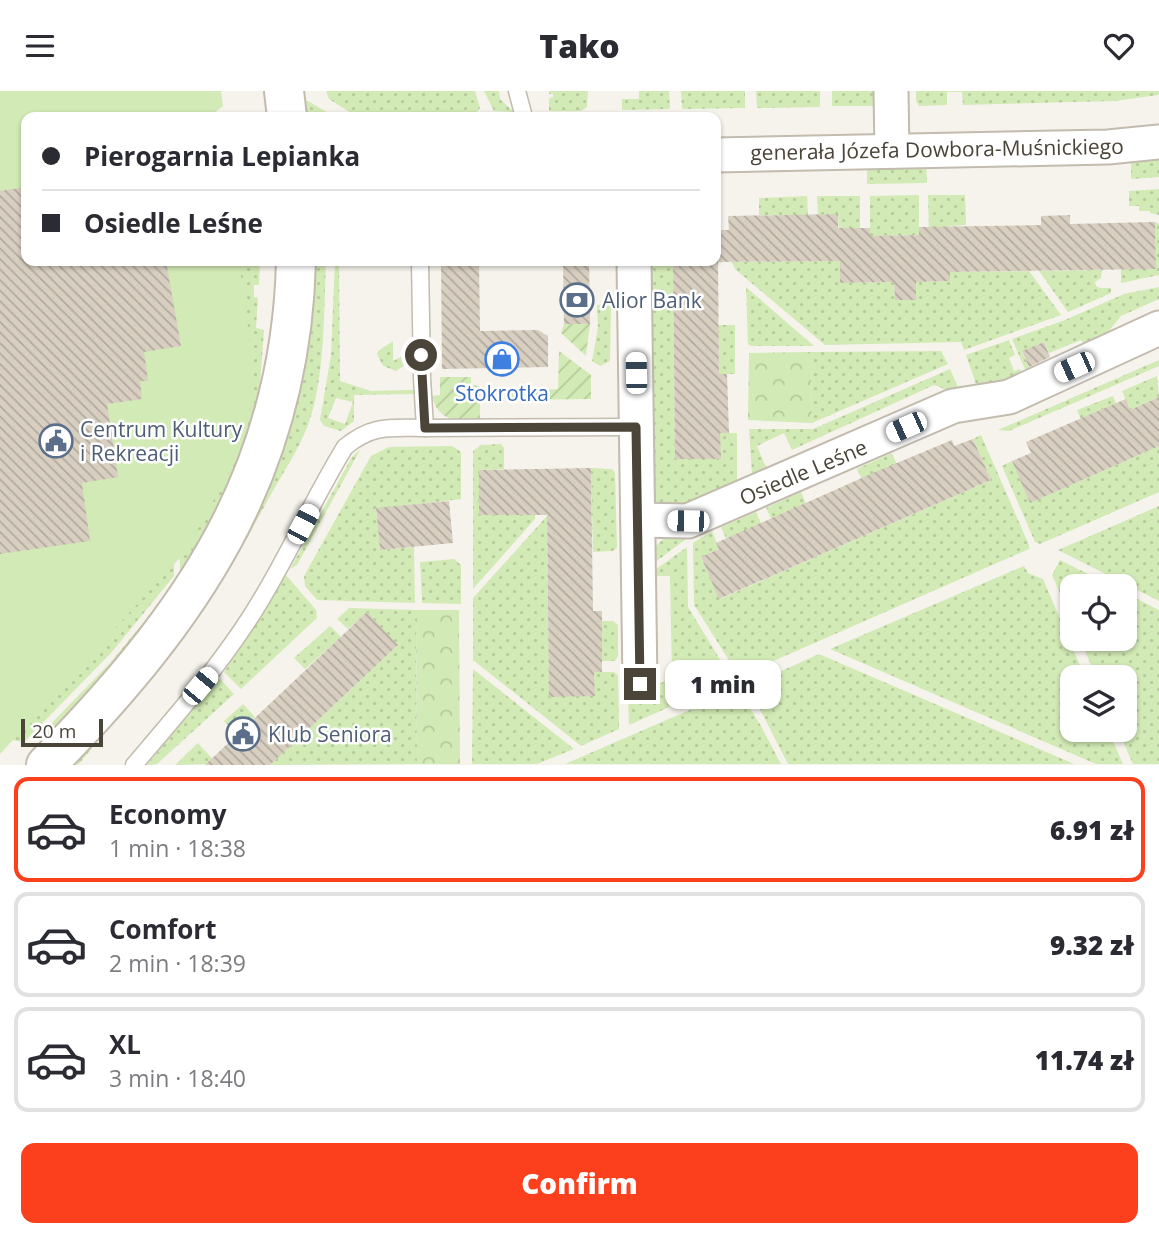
<!DOCTYPE html>
<meta charset="utf-8">
<style>
:root{--surface:#fff;--page:#f7f7f7;--text:#2b2b33;--muted:#7c7c81;--line:#e1e1e2;--accent:#fc3f1d}
body{margin:0;font-family:"Open Sans",sans-serif;background:var(--page);color:var(--text);height:100vh;display:flex;flex-direction:column;font-size:26px;white-space:nowrap}
*{box-sizing:border-box;margin:0}
p{font-size:23px;color:var(--muted)}
.icon{flex:none;width:38px;height:38px;fill:none;stroke:currentColor;stroke-width:2;stroke-linecap:round;stroke-linejoin:round}
.map{position:relative;height:674px;overflow:hidden}
.side{display:flex;flex-direction:column;background:var(--surface);flex:1}
.side>*{flex:none}
.guide{position:absolute;left:21px;top:21px;width:700px;height:154px;border-radius:14px;box-shadow:0 2px 5px #0004;display:grid;align-content:center;height:154px;padding:0 21px;background:var(--surface)}
.buttons{position:absolute;left:1060px;top:483px;display:grid;gap:14px}
.buttons a{display:grid;place-items:center;width:77px;height:77px;border-radius:14px;background:var(--surface);box-shadow:0 2px 5px #0004;font-size:35px}
.scale{position:absolute;left:21px;bottom:18px;width:82px;box-sizing:border-box;padding-left:7px;border:4px solid #4b4439;border-top:0;font-size:19px;line-height:24px;white-space:nowrap;color:#4b4439;-webkit-text-stroke:5px #fff;paint-order:stroke}
.end{position:absolute;width:32px;height:32px;margin:-16px;border:9px solid #4b4439;background:#fff;box-shadow:0 0 0 4px #fff}
.from{border-radius:50%}
.bubble{position:absolute;height:49px;border-radius:14px;background:var(--surface);box-shadow:0 2px 5px #0004;font-size:23px;font-weight:800;line-height:49px;text-align:center}
.car{position:absolute;width:21px;height:42px;margin:-21px -10px;border-radius:9px;box-shadow:0 0 5px 2px #0007;background:linear-gradient(#fff 24%,#345 0 40%,#fff 0 76%,#345 0 86%,#fff 0)}
.guide b{display:flex;align-items:center;gap:24px;height:66px;font-size:26px}
.guide b+b{border-top:2px solid var(--line)}
.guide i{width:18px;height:18px;background:var(--text)}
ul{padding:12px 0 0;list-style:none}
li{display:flex;align-items:center;gap:21px;height:105px;margin:0 14px 10px;padding:0 7px;border:4px solid var(--line);border-radius:14px}
li div{flex:1}
li b{display:block;font-size:26px}
li em{font-style:normal;font-weight:800}
li.on{border-color:var(--accent)}
li>.icon{width:63px;height:63px;stroke-width:1.5}
.action{display:flex;gap:14px;margin-top:auto;padding:14px 21px}
.action a{flex:1;height:80px;border-radius:14px;background:var(--accent);color:#fff;font-size:28px;font-weight:800;line-height:80px;text-align:center}
header{display:flex;justify-content:space-between;align-items:center;height:91px;padding:0 21px;background:var(--surface);font-size:32px;font-weight:800}
.map>svg:first-child{display:block}
</style>
<header><svg class="icon" aria-label="menu" viewBox="0 0 24 24"><path d="M4 6h16M4 12h16M4 18h16"/></svg>Tako<svg class="icon" aria-label="heart" viewBox="0 0 24 24"><path d="M12 20l-8-8c-3-5 5-10 8-4 3-6 11-1 8 4z"/></svg></header>
<div class="map">
<svg width="1159" height="674" viewBox="0 0 1159 674">
<defs>
<pattern id="grass-dots" width="8" height="8" patternUnits="userSpaceOnUse" patternTransform="scale(1.75)"><rect width="8" height="8" fill="#d2eab5"/><path d="M2 2h.1M6 6h.1" fill="none" stroke="#b6ca9c" stroke-width="1.8" stroke-linecap="round"/></pattern>
<pattern id="park-crowns" width="20" height="18" patternUnits="userSpaceOnUse" patternTransform="scale(1.75)"><rect width="20" height="18" fill="#d2eab5"/><path d="M2 6a3 3 0 1 1 6 0M12 15a3 3 0 1 1 6 0" fill="none" stroke="#b6ca9c"/></pattern>
<pattern id="garden-furrows" width="10" height="10" patternUnits="userSpaceOnUse" patternTransform="scale(1.75)"><rect width="10" height="10" fill="#d2eab5"/><path d="M-1 1l2-2M0 10L10 0M9 11l2-2" fill="none" stroke="#b6ca9c"/></pattern>
<pattern id="building-back-hatch" width="6" height="6" patternUnits="userSpaceOnUse" patternTransform="scale(1.75)"><rect width="6" height="6" fill="#d8cfc1"/><path d="M-1 5l2 2M0 0l6 6M5-1l2 2" fill="none" stroke="#b1aa9e"/></pattern>
</defs>
<rect width="100%" height="100%" fill="#f6f3ec"/>
<!-- grass -->
<g fill="url(#grass-dots)" fill-rule="evenodd">
<path d="M326 0H475L480 17 477 21 351 22 329 8Z"/>
<path d="M484 0H499L500 8 514 21 494 20Z"/>
<path d="M549 0H588L587 16 581 20H549V7L553 6V3H549Z"/>
<path d="M639 0H669L670 18 622 19V8H639Z"/>
<path d="M681 0H745V17L682 18Z"/>
<path d="M756 0H820V16L757 17Z"/>
<rect x="832" y="0" width="45" height="15"/>
<path d="M916 0H1159V4L1114 10 963 14 962 1H947V14L919 15 916 10Z"/>
<path d="M308 10 335 26H305L301 11Z"/>
<path d="M1152 66 1159 68V86L1131 88V68Z"/>
<path d="M867 72H926L927 92 867 93Z"/>
<path d="M1159 98V124L1150 122V120H1139V115H1129V100Z"/>
<path d="M919 104V144L870 145V105Z"/>
<path d="M928 104H965L966 134 948 135V144H929Z"/>
<path d="M807 105 808 124H759V107Z"/>
<path d="M817 105H860V145H839L838 123 818 124Z"/>
<path d="M1155 131 1159 133V184L1121 192V178H1156Z"/>
<path d="M238 170H260L259 194H254V206L258 207 256 237 264 239 259 306 253 336 201 464 112 579 44 648 42 642 110 572 180 487V469L166 458Z"/>
<path d="M313 170H326C324 218 325 289 308 334 299 358 283 382 270 405 243 455 216 505 181 550 149 593 112 632 79 673L73 674 180 545Z"/>
<path d="M335 170H339L340 290 371 300 410 299H417V303L354 304V330L341 340 324 335 320 329 331 264ZM336 307 353 311 345 333 328 327Z"/>
<path d="M840 170V192L894 191 895 209H916V191L950 190V181L1029 180 1061 224 964 259 961 251 825 254 735 178 732 171Z"/>
<path d="M673 172 675 368H720V342H737V402L683 423 654 413 645 173Z"/>
<path d="M1102 179 1101 187 1095 191 1096 195 1100 197H1111V202L1068 221 1039 180Z"/>
<path d="M746 196 814 255H751L748 253Z"/>
<path d="M1159 196V208L1121 225 1095 257 1089 261 1081 249 1049 262 1044 251 1022 261 1031 281 1027 283 1012 248 1065 229 1124 203Z"/>
<path d="M611 213 610 270 600 275 592 270 598 236 597 214Z"/>
<path d="M718 234H735V283H719Z"/>
<path d="M1009 249 1015 264 1009 267 1014 280 1020 278 1025 289 979 302 966 264Z"/>
<path d="M393 250V270L409 262 407 272 396 280 383 275 377 263 378 260Z"/>
<path d="M941 260 948 273 812 332 811 261Z"/>
<path d="M1159 269V275L1009 340 998 339Z"/>
<path d="M950 278 962 305 934 294 792 359 784 342 757 355 771 388H756L752 383 749 338H813Z"/>
<path d="M1157 285 1159 306 1130 319 1122 300Z"/>
<path d="M1113 305 1121 323 1085 338 1077 319Z"/>
<path d="M981 344 1029 454V458L739 585 694 514 693 452 712 440 719 458 701 467 720 508 991 389 973 348Z"/>
<path d="M501 353 504 357V378L479 379V424H535V428L473 498V360L481 354Z"/>
<path d="M452 355 461 361V408L376 418 380 459 414 456 415 512 317 509 305 495 304 485 371 365 389 356Z"/>
<path d="M1159 355V401L1040 453 1035 451 1002 375 1012 370 1031 411Z"/>
<path d="M360 359 297 474 290 478 352 366Z"/>
<path d="M892 362 899 379 865 395 857 378Z"/>
<path d="M591 377 612 378 615 382 617 457 613 460 593 461Z"/>
<path d="M801 401 809 419 774 434 766 417Z"/>
<path d="M1159 415V510L1058 459Z"/>
<path d="M756 421 764 439 729 454 721 436Z"/>
<path d="M547 425 549 605H594V581H614L618 584 619 638 581 655 473 569V507Z"/>
<path d="M709 431 650 475 653 457 666 446Z"/>
<path d="M687 456 688 516 732 588 629 634 628 609 651 608 655 595 672 586 670 485H650L652 481Z"/>
<path d="M454 468 461 474V513L422 512 420 471Z"/>
<path d="M1060 469 1112 495H1073V532L1052 484Z"/>
<path d="M174 473V485L111 562 24 651 6 648 0 630Z"/>
<path d="M1024 475 1028 482 1043 488 1085 586H1073V639H1108L1123 673H1096L830 558Z"/>
<path d="M286 484 316 519 317 527 241 598 224 581Z"/>
<path d="M1125 502 1159 519V673H1133L1118 639H1125V586H1096L1080 548H1125Z"/>
<path d="M349 517 416 519 417 673 270 674 397 555 367 522 348 538 337 528Z"/>
<path d="M594 530H613L618 534V565L615 570H594Z"/>
<path d="M330 535 341 546 305 578 294 567Z"/>
<path d="M819 563 1074 673H788L748 595Z"/>
<path d="M473 578 574 658 537 673H472Z"/>
<path d="M219 587 234 603 157 673 147 674Z"/>
<path d="M738 598 761 635 781 673H565Z"/>
<path d="M243 613 255 626 236 643 224 630Z"/>
<path d="M198 652 217 673 175 674Z"/>
</g>
<!-- park -->
<g fill="url(#park-crowns)">
<path d="M811 261 812 332 748 329 749 262Z"/>
<path d="M416 519H459L460 673H417Z"/>
</g>
<!-- garden -->
<g fill="url(#garden-furrows)">
<path d="M564 233H590L586 265 561 242Z"/>
<path d="M559 260 591 284V308L511 309V300L558 298Z"/>
<path d="M440 286H471V294L480 295V331C459 331 437 330 432 305L440 304Z"/>
</g>
<!-- pitch -->
<path fill="#d2eab5" d="M0 0H221L223 15 209 26H26V170H239L254 280 246 350 186 460 0 663Z"/>
<!-- building -->
<g fill="url(#building-back-hatch)">
<path d="M26 96V170H166L181 255 144 261 148 290H140L142 308 107 313 118 386 82 392 90 450 0 463V100Z"/>
<path d="M838 123V137H870V145L919 144V136L1041 134V125L1070 124V133L1155 131 1156 178 950 181V190L916 191V209H895L894 191 840 192V170L718 171 719 283H727L729 342H720L721 368H675L673 170H716V139H729L728 125Z"/>
<path d="M441 170H479L480 240 538 239 548 245V276L442 278Z"/>
<path d="M563 170H589L590 233H564Z"/>
<path d="M1044 251 1050 266 1029 276 1022 260Z"/>
<path d="M1159 306V355L1030 412 1012 370 1031 362 1026 351 1126 308 1130 319Z"/>
<path d="M973 348 991 389 719 508 701 466 719 458 716 452 873 382 952 349 954 355Z"/>
<path d="M591 377 593 520H602V581H594L595 605 549 606 547 424H479V379Z"/>
<path d="M449 410 453 452 380 459 376 417Z"/>
<path d="M367 521 398 554 270 674H205Z"/>
</g>
<g fill="none" stroke-linecap="round" stroke-linejoin="round">
<defs>
<g id="service">
<path d="M517 0 524 26"/>
<path d="M420 170 422 287 425 337 637 336"/>
<path d="M134 674C175 626 217 578 251 525 286 471 311 411 345 356 373 333 391 337 425 337"/>
</g>
<g id="minor">
<path d="M891 0 892 60"/>
<path d="M716 64 1108 56 1159 51"/>
<path d="M634 170 640 593"/>
<path d="M638 429 688 430 953 315 1009 306 1159 237"/>
</g>
<g id="tertiary">
<path d="M284 0 287 26"/>
<path d="M46 674C191 527 291 383 296 170"/>
</g>
</defs>
<!-- service casing -->
<use href="#service" stroke="#c2bbae" stroke-width="19"/>
<!-- minor casing -->
<use href="#minor" stroke="#c2bbae" stroke-width="37"/>
<!-- tertiary casing -->
<use href="#tertiary" stroke="#c2bbae" stroke-width="42"/>
<!-- service -->
<use href="#service" stroke="#fff" stroke-width="16"/>
<!-- minor -->
<use href="#minor" stroke="#fff" stroke-width="33"/>
<!-- tertiary -->
<use href="#tertiary" stroke="#fff" stroke-width="38"/>
</g>
<g fill="none" stroke-linecap="round" stroke-linejoin="round">
<!-- route -->
<path stroke="#4b4439" stroke-width="9" d="M421 264 425 337 636 336 640 593"/>
</g>
<!-- icons -->
<defs>
<symbol id="bank-ring" viewBox="-11 -11 22 22"><circle r="9.5" fill="#fff" stroke="#5c6f8a" stroke-width="1.5"/><path d="M-6-4H6V4H-6ZM0-2.3a2.3 2.3 0 1 0 0 4.6a2.3 2.3 0 1 0 0-4.6Z" fill="#5c6f8a"/></symbol>
<symbol id="shop-ring" viewBox="-11 -11 22 22"><circle r="9.5" fill="#fff" stroke="#3f7fe0" stroke-width="1.5"/><path d="M-5-2.5h2.3a2.7 3.5 0 0 1 5.4 0H5L5.5 6h-11ZM-1.5-2.5h3a1.5 2.3 0 0 0-3 0Z" fill="#3f7fe0"/></symbol>
<symbol id="civic-ring" viewBox="-11 -11 22 22"><circle r="9.5" fill="#fff" stroke="#5c6f8a" stroke-width="1.5"/><path d="M-.6-6.5H3V-4.5H.6V-3L4-1V1h2V6H-6V1h2V-1L-.6-3ZM-1.2 2.5V6h2.4V2.5Z" fill="#5c6f8a"/></symbol>
</defs>
<g fill-rule="evenodd">
<use href="#bank-ring" x="558" y="190" width="38" height="38"/>
<use href="#shop-ring" x="483" y="249" width="38" height="38"/>
<use href="#civic-ring" x="37" y="331" width="38" height="38"/>
<use href="#civic-ring" x="224" y="624" width="38" height="38"/>
</g>
<g text-anchor="middle" dominant-baseline="central" stroke-width="5" stroke-linejoin="round" paint-order="stroke">
<!-- street labels -->
<g font-size="21" fill="#4b4439" stroke="#fff">
<text transform="translate(937 58) rotate(-1)">generała Józefa Dowbora-Muśnickiego</text>
<text transform="translate(803 381) rotate(-23)">Osiedle Leśne</text>
</g>
<!-- service labels -->
<g font-size="21" fill="#4e5e75" stroke="#fff" text-anchor="start">
<text x="602" y="209">Alior Bank</text>
<text x="80" y="338">Centrum Kultury<tspan x="80" dy="24">i Rekreacji</tspan></text>
<text x="268" y="643">Klub Seniora</text>
</g>
<!-- shop labels -->
<g font-size="21" fill="#366cbe" stroke="#fff">
<text x="502" y="302">Stokrotka</text>
</g>
</g>
</svg>
<div class="buttons">
<a><svg class="icon" aria-label="locate" viewBox="0 0 24 24"><circle cx="12" cy="12" r="6"/><path d="M12 2v4M12 18v4M2 12h4M18 12h4"/></svg></a>
<a><svg class="icon" aria-label="layers" viewBox="0 0 24 24"><path d="M12 4l9 5-9 5-9-5zM3 14l9 5 9-5"/></svg></a>
</div>
<div class="scale">20 m</div>
<i class="end from" style="left:421px;top:264px"></i>
<i class="end" style="left:640px;top:593px"></i>
<div class="bubble" style="left:665px;top:569px;width:116px">1 min</div>
<i class="car" style="left:1074px;top:276px;rotate:246deg"></i>
<i class="car" style="left:636px;top:282px;rotate:359deg"></i>
<i class="car" style="left:906px;top:336px;rotate:246deg"></i>
<i class="car" style="left:688px;top:430px;rotate:271deg"></i>
<i class="car" style="left:303px;top:433px;rotate:28deg"></i>
<i class="car" style="left:200px;top:595px;rotate:40deg"></i>
<div class="guide">
<b><i class="from"></i>Pierogarnia Lepianka</b>
<b><i></i>Osiedle Leśne</b>
</div>
</div>
<section class="side">
<ul>
<li class="on"><svg class="icon" aria-label="car" viewBox="0 0 24 24"><path d="M5 17H2v-5l4-1 3-4h7l3 4 3 1v5h-3M9 17h6M6 11h13"/><circle cx="7" cy="17" r="2"/><circle cx="17" cy="17" r="2"/></svg><div><b>Economy</b><p>1 min · 18:38</p></div><em>6.91 zł</em></li>
<li><svg class="icon" aria-label="car" viewBox="0 0 24 24"><path d="M5 17H2v-5l4-1 3-4h7l3 4 3 1v5h-3M9 17h6M6 11h13"/><circle cx="7" cy="17" r="2"/><circle cx="17" cy="17" r="2"/></svg><div><b>Comfort</b><p>2 min · 18:39</p></div><em>9.32 zł</em></li>
<li><svg class="icon" aria-label="car" viewBox="0 0 24 24"><path d="M5 17H2v-5l4-1 3-4h7l3 4 3 1v5h-3M9 17h6M6 11h13"/><circle cx="7" cy="17" r="2"/><circle cx="17" cy="17" r="2"/></svg><div><b>XL</b><p>3 min · 18:40</p></div><em>11.74 zł</em></li>
</ul>
<div class="action"><a>Confirm</a></div>
</section>
